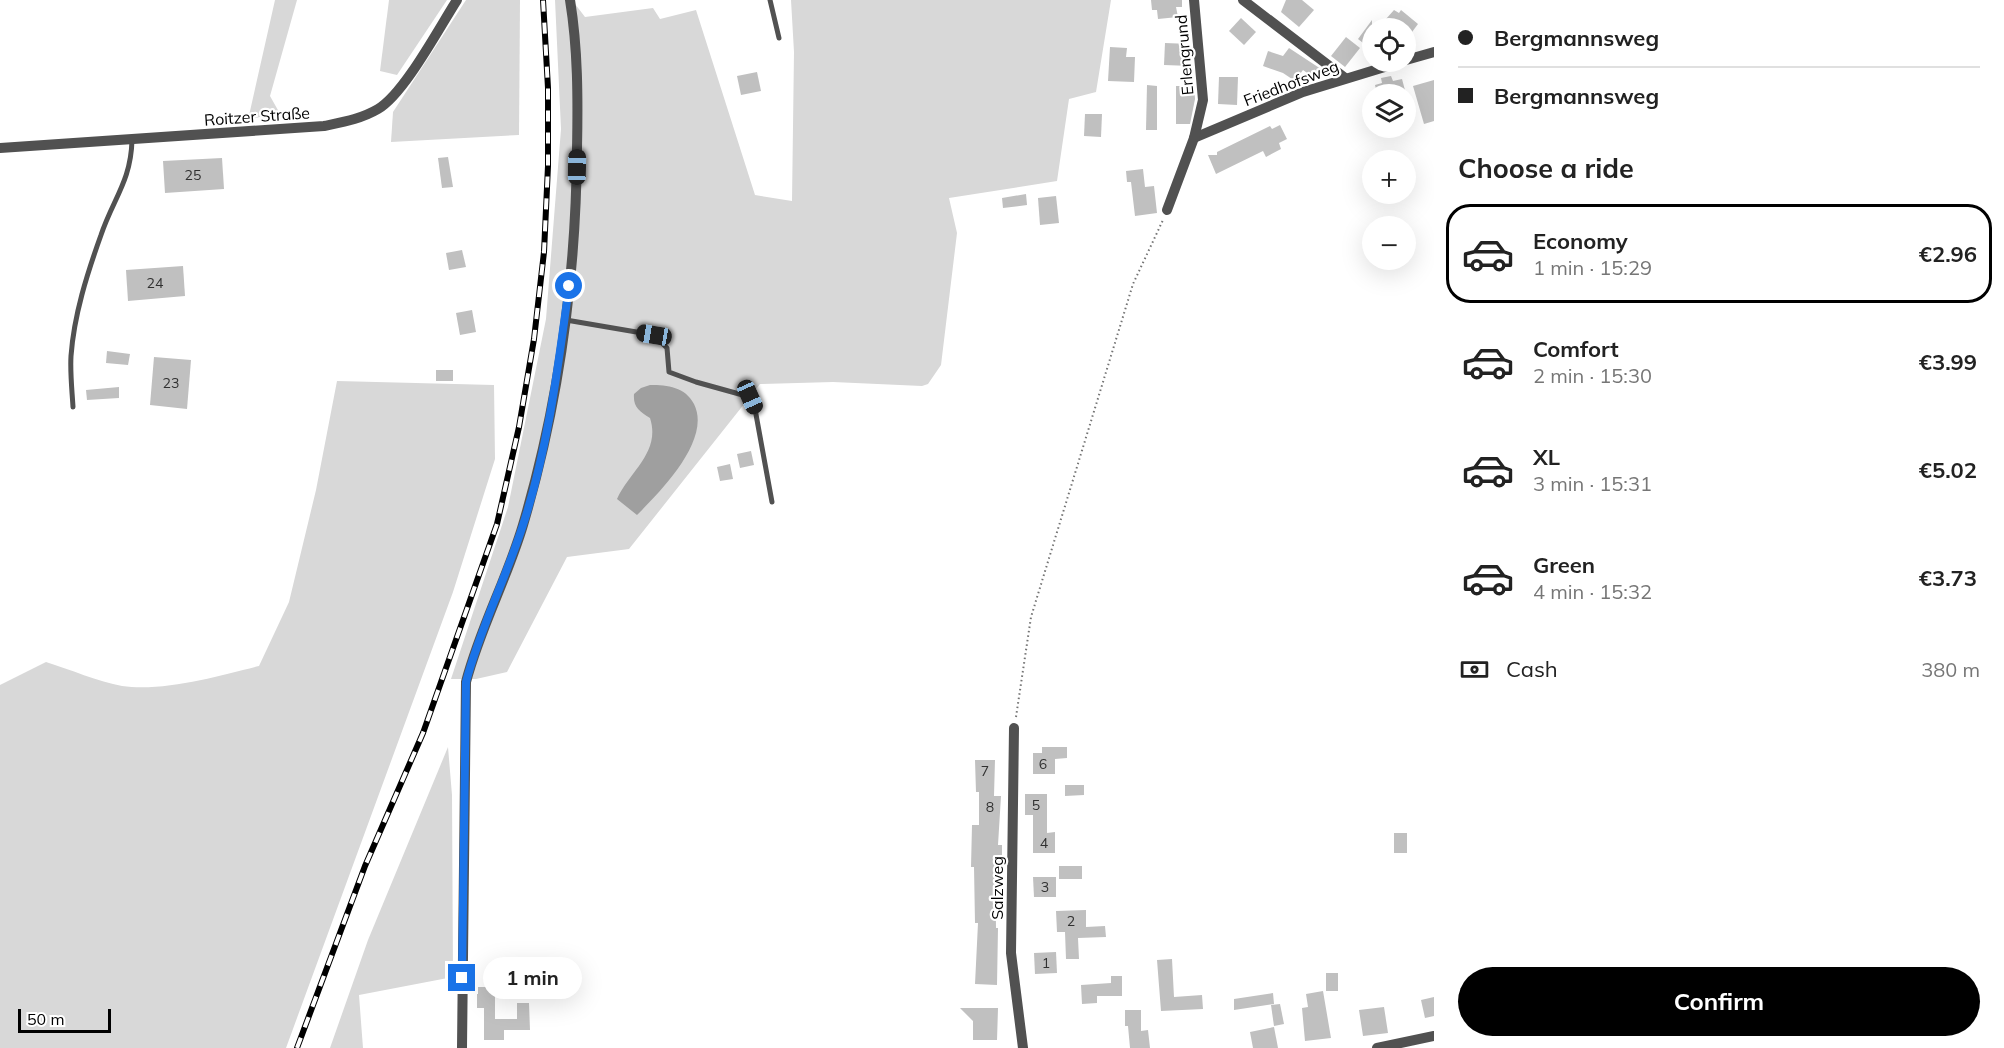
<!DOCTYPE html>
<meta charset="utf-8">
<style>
:root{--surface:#fff;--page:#f2f2f2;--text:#222;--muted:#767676;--line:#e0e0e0;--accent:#000}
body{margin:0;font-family:Mulish,sans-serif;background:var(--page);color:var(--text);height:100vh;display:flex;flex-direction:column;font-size:22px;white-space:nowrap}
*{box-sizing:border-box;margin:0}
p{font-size:20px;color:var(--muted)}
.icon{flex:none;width:33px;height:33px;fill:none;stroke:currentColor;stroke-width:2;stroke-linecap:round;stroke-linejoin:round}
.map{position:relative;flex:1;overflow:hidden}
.details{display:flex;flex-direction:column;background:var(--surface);width:570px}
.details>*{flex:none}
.banner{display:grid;align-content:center;height:132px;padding:0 24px;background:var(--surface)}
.buttons{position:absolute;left:1362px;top:18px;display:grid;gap:12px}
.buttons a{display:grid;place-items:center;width:54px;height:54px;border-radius:50%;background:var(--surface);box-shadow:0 6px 24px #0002;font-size:30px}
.scale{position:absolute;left:18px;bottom:15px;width:93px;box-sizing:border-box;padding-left:6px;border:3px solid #000;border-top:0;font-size:16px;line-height:21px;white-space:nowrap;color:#000;-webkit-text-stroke:4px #fff;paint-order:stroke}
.end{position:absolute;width:27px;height:27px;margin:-14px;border:8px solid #1a73e8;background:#fff;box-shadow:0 0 0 3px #fff}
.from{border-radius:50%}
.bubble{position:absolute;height:42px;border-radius:21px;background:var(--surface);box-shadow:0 6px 24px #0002;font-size:20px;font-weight:700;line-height:42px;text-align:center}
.car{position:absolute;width:18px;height:36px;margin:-18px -9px;border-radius:8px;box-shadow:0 0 4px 2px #0007;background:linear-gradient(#222 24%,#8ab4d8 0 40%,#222 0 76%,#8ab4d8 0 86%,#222 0)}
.banner b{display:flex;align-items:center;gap:21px;height:57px;font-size:22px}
.banner b+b{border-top:2px solid var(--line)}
.banner i{width:15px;height:15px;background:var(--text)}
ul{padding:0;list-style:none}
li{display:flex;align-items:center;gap:18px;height:99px;margin:0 12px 9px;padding:0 12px;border:3px solid transparent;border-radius:24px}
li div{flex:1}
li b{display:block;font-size:22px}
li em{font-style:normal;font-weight:700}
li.selected{border-color:var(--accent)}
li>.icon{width:54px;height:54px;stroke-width:1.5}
h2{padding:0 24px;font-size:27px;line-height:72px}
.pay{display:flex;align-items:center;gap:15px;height:66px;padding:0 24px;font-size:22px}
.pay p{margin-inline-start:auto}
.primary-button{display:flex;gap:12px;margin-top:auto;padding:12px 24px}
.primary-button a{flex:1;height:69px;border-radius:36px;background:var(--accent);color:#fff;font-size:24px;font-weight:700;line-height:69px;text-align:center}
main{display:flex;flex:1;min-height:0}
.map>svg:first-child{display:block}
</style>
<main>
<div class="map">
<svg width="1434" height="1048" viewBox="0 0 1434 1048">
<rect width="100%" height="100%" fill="#fff"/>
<!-- green -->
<g fill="#d8d8d8">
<path d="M275 0H297L270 96 279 112 248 120Z"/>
<path d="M389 0H447L397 75 380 71Z"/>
<path d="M466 0H520L519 135 391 142 393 112Z"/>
<path d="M555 0H572L585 17 653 8 660 19 696 10 755 195 792 201 794 52 791 0H1111L1096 92 1069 99 1057 181 949 198 957 233 941 365 928 384 922 386 833 382 760 384 629 549 567 557 507 672 476 679H451L508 507 546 319 561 129Z"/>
<path d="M337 381 494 385 495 459 453 592 286 1048H0V685L46 662C69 669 99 682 122 686 163 692 219 676 259 666L289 602 316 490Z"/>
<path d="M448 747 452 795 453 977 359 995 363 1048H330L368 940Z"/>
</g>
<!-- water -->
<path fill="#9f9f9f" d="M650 385C668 385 685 387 694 404 712 440 660 492 637 515L617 499C630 471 661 452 650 418 639 411 633 407 634 394L641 388Z"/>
<!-- building -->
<g fill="#c0c0c0">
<path d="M1151 0H1182V7H1176L1178 17 1158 19 1157 10H1152Z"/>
<path d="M1286 0H1302L1314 10 1299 27 1281 12Z"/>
<path d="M1394 10 1399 13 1401 10 1418 24 1406 40V28H1378Z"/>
<path d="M1241 18 1256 32 1244 45 1229 31Z"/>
<path d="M1372 20V50L1358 39Z"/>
<path d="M1346 37 1360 48 1345 67 1331 56Z"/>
<path d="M1165 43 1190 44 1191 66 1164 65Z"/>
<path d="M1110 47 1127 48 1126 57H1135L1134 82 1108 81Z"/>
<path d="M1289 48 1321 69 1314 78 1303 70 1295 81 1283 73 1263 66 1268 51 1283 56Z"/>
<path d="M757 72 761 91 741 95 737 76Z"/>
<path d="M1391 76 1393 81 1402 79 1406 94H1377L1375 85 1382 83 1381 78Z"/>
<path d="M1219 77H1238L1237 105 1218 104Z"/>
<path d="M1434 80V121L1424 124 1413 86Z"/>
<path d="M1147 85 1157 86V130H1146Z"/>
<path d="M1176 86H1194L1195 99 1190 124H1176Z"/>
<path d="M1085 114H1102L1101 137 1084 136Z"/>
<path d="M1280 125 1287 139 1279 143 1281 149 1266 157 1263 151 1216 174 1208 155H1217V152L1270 126 1272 129Z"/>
<path d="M448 157 453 187 442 188 438 158Z"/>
<path d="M222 158 224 189 165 193 163 161Z"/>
<path d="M1143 169 1145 187 1154 186 1157 213 1135 216 1131 182H1127L1126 171Z"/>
<path d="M1026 194 1027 205 1003 208 1002 198Z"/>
<path d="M1056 196 1059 223 1040 225 1038 198Z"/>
<path d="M462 250 466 267 449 270 446 253Z"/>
<path d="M183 266 185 296 128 301 126 270Z"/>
<path d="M472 310 476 332 460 335 456 313Z"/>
<path d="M107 351 130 354 128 365 106 363Z"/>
<path d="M154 357 191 360 187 409 150 405Z"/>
<rect x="436" y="370" width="17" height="11"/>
<path d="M119 387V398L87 400 86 390Z"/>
<path d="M751 451 754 465 740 468 737 454Z"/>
<path d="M730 464 733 479 720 481 717 467Z"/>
<path d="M1042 747H1067V758L1055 759V774H1033V753H1042Z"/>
<path d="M975 760H995L994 796H1001L998 845H1002V867H995L996 928H998L997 985 975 984 978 923H975L974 867H971L972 825H979V792H976Z"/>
<path d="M1065 785H1084V795L1065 796Z"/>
<path d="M1025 794H1047V833L1055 832V853H1033V815H1025Z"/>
<rect x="1394" y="833" width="13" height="20"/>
<rect x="1059" y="866" width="23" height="13"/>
<path d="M1033 877H1056V897H1034Z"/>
<path d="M1086 910V927L1105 926 1106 937 1078 938 1079 959H1066L1065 932H1057L1056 911Z"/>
<path d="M1056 952 1057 973 1035 974 1034 953Z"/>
<path d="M1172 959 1174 997 1202 995 1203 1009 1161 1011 1157 960Z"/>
<rect x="1326" y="973" width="12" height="18"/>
<path d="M1111 976H1122V996H1097V1003L1082 1004 1081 985 1111 983Z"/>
<path d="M477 987H511V997H495V1019H517V1003H529L530 1030H504V1040H484V1008H477Z"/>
<path d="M1323 991 1331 1038 1305 1041 1302 1008 1308 1007 1306 994Z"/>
<path d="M1273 993 1274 1004 1234 1010V999Z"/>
<path d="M1434 997V1016L1425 1018 1421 1000Z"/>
<path d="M1280 1004 1284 1024 1274 1026 1271 1005Z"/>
<path d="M1384 1007 1388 1033 1363 1036 1359 1010Z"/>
<path d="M960 1008H998L997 1040H973V1021Z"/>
<path d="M1125 1010H1141V1031L1148 1030 1150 1048H1130L1128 1026H1125Z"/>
<path d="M1274 1027 1278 1048H1253L1250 1032Z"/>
</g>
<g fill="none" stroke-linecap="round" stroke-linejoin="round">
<!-- path -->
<path stroke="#737373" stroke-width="2" stroke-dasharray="1.5 3" stroke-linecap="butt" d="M1016 717 1031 617 1133 284 1163 220"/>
<!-- lane -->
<g stroke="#515151" stroke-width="5">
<path d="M770 0 779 38"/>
<path d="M566 320 654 335 667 348 669 372 696 382 750 397 755 409 772 502"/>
<path d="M73 407C72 390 70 373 71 356 74 315 87 274 101 235 113 199 131 181 132 140"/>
</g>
<!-- street -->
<g stroke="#515151" stroke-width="10">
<path d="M1243 0 1345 78"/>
<path d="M1406 60 1434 52"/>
<path d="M1194 138 1303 92 1401 62"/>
<path d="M0 148 324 126C343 122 361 119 378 109 404 94 439 28 457 0"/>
<path d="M1167 210 1194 138 1203 100 1194 0"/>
<path d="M1014 728 1011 953 1023 1048"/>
<path d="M462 1048 466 682C480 628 507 579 523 525 559 403 576 275 577 149 578 99 578 49 570 0"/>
<path d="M1377 1048 1434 1036"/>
</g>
<defs>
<path id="rail" d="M297 1048 365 866 423 733 497 524 519 427 534 339 544 252 548 166V88L543 0"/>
</defs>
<!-- rail casing -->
<use href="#rail" stroke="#000" stroke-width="6"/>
<!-- rail -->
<use href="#rail" stroke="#fff" stroke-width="4" stroke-dasharray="11" stroke-linecap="butt"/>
</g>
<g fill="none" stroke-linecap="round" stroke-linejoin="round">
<!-- route -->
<path stroke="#1a73e8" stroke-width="8" d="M462 978 466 682C480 629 505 580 522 528 548 450 558 367 569 286"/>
</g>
<g text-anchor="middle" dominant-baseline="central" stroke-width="4.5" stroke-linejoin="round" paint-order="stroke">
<!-- number labels -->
<g font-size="14" fill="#303030">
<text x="193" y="175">25</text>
<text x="155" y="283">24</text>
<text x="171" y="383">23</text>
<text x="1043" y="764">6</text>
<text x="985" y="771">7</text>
<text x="1036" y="805">5</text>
<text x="990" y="807">8</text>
<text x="1044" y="843">4</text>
<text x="1045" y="887">3</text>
<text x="1071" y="921">2</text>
<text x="1046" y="963">1</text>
</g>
<!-- street labels -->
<g font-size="16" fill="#000" stroke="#fff">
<text transform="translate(1184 55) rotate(-95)">Erlengrund</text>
<text transform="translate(1291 83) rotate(-21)">Friedhofsweg</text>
<text transform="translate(257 116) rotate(-4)">Roitzer Straße</text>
<text transform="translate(997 888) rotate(-90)">Salzweg</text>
</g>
</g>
</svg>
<div class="buttons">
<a><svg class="icon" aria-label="locate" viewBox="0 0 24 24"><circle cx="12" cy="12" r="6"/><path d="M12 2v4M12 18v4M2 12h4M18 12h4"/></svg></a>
<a><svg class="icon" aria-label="layers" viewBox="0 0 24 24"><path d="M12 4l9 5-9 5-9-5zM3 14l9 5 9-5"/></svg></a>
<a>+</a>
<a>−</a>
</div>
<div class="scale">50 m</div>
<i class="end from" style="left:569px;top:286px"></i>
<i class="end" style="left:462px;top:978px"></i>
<div class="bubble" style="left:483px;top:957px;width:99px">1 min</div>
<i class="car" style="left:577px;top:167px;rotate:1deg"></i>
<i class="car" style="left:654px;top:335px;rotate:280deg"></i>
<i class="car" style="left:750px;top:397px;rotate:156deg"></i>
</div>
<section class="details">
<div class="banner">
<b><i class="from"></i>Bergmannsweg</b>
<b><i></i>Bergmannsweg</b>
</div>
<h2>Choose a ride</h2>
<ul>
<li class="selected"><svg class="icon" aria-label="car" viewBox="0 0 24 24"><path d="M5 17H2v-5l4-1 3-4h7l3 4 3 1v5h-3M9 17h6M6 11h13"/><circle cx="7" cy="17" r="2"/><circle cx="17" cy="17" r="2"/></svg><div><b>Economy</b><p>1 min · 15:29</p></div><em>€2.96</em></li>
<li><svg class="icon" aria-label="car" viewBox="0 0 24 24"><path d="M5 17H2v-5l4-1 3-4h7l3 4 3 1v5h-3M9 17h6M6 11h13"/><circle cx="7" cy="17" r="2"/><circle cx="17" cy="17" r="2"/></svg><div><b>Comfort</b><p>2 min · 15:30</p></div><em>€3.99</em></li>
<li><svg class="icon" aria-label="car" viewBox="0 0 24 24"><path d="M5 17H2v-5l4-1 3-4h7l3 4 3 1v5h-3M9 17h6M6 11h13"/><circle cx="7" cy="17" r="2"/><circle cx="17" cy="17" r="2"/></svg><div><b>XL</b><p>3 min · 15:31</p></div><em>€5.02</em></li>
<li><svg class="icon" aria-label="car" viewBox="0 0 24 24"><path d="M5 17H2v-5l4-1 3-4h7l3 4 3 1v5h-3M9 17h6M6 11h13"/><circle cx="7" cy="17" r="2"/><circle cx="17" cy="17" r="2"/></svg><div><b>Green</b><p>4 min · 15:32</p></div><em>€3.73</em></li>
</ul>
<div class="pay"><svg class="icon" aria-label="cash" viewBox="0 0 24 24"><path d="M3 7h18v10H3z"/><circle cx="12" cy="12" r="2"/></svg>Cash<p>380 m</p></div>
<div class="primary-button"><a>Confirm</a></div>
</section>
</main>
